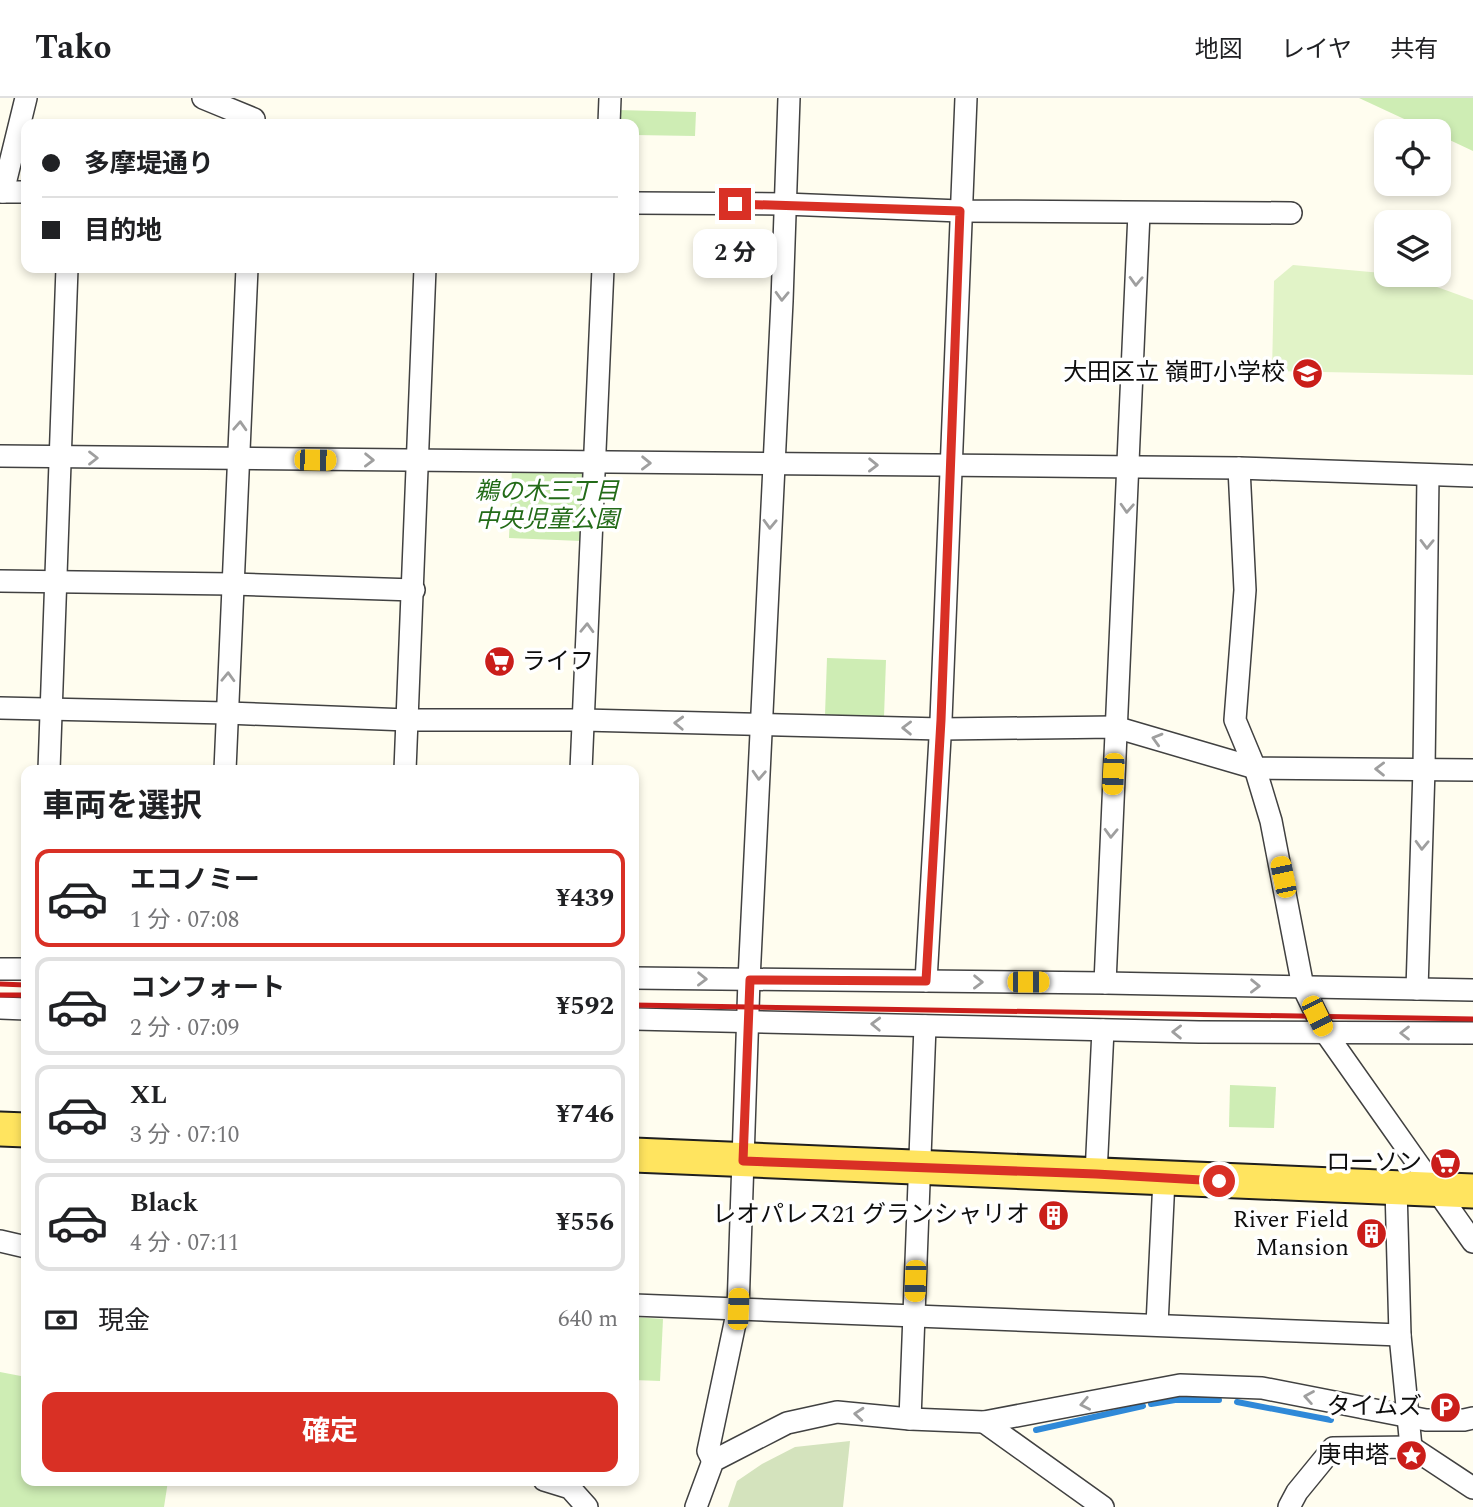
<!DOCTYPE html>
<html lang="ja">
<meta charset="utf-8">
<style>
:root{--surface:#fff;--page:#f2f2f2;--text:#202124;--muted:#757577;--line:#e0e0e0;--accent:#d93025}
body{margin:0;font-family:Spectral,"Noto Sans JP",serif;background:var(--page);color:var(--text);height:100vh;display:flex;flex-direction:column;font-size:26px;white-space:nowrap}
*{box-sizing:border-box;margin:0}
p{font-size:23px;color:var(--muted)}
.icon{flex:none;width:38px;height:38px;fill:none;stroke:currentColor;stroke-width:2;stroke-linecap:round;stroke-linejoin:round}
.map{position:relative;flex:1;overflow:hidden}
.side{position:absolute;left:21px;top:667px;width:618px;height:721px;display:flex;flex-direction:column;background:var(--surface);border-radius:14px;box-shadow:0 4px 10px #0003}
.side>*{flex:none}
.guide{position:absolute;left:21px;top:21px;width:618px;height:154px;border-radius:14px;box-shadow:0 4px 10px #0003;display:grid;align-content:center;height:154px;padding:0 21px;background:var(--surface)}
.controls{position:absolute;left:1374px;top:21px;display:grid;gap:14px}
.controls a{display:grid;place-items:center;width:77px;height:77px;border-radius:14px;background:var(--surface);box-shadow:0 4px 10px #0003;font-size:35px}
.end{position:absolute;width:32px;height:32px;margin:-16px;border:9px solid #d93025;background:#fff;box-shadow:0 0 0 4px #fff}
.from{border-radius:50%}
.bubble{position:absolute;height:49px;border-radius:14px;background:var(--surface);box-shadow:0 4px 10px #0003;font-size:23px;font-weight:700;line-height:49px;text-align:center}
.car{position:absolute;width:21px;height:42px;margin:-21px -10px;border-radius:9px;box-shadow:0 0 5px 2px #0007;background:linear-gradient(#f5c518 24%,#345 0 40%,#f5c518 0 76%,#345 0 86%,#f5c518 0)}
.guide b{display:flex;align-items:center;gap:24px;height:66px;font-size:26px}
.guide b+b{border-top:2px solid var(--line)}
.guide i{width:18px;height:18px;background:var(--text)}
ul{padding:0;list-style:none}
li{display:flex;align-items:center;gap:21px;height:98px;margin:0 14px 10px;padding:0 7px;border:4px solid var(--line);border-radius:14px}
li div{flex:1}
li b{display:block;font-size:26px}
li em{font-style:normal;font-weight:700}
li.current{border-color:var(--accent)}
li>.icon{width:63px;height:63px;stroke-width:1.5}
h2{padding:0 21px;font-size:32px;line-height:84px}
.pay{display:flex;align-items:center;gap:18px;height:77px;padding:0 21px;font-size:26px}
.pay p{margin-inline-start:auto}
.cta{display:flex;gap:14px;margin-top:auto;padding:14px 21px}
.cta a{flex:1;height:80px;border-radius:14px;background:var(--accent);color:#fff;font-size:28px;font-weight:700;line-height:80px;text-align:center}
header{display:flex;align-items:center;gap:42px;box-sizing:border-box;height:98px;padding:0 35px;background:var(--surface);border-bottom:2px solid var(--line)}
header strong{font-size:33px}
nav{display:flex;gap:38px;margin-inline-start:auto;font-size:24px}
.map>svg:first-child{display:block}
</style>
<header>
<strong>Tako</strong>
<nav><a>地図</a><a>レイヤ</a><a>共有</a></nav>
</header>
<div class="map">
<svg width="1473" height="1409" viewBox="0 0 1473 1409">
<rect width="100%" height="100%" fill="#fffdef"/>
<!-- green -->
<g fill="#ceedb4">
<path d="M1359 0H1473V53L1439 37 1438 33H1430Z"/>
<path d="M617 12 696 14 695 38 634 37V26H617Z"/>
<path d="M512 372 584 375 581 443 509 440Z"/>
<path d="M827 560 886 562 884 619 825 617Z"/>
<path d="M1230 987 1276 989 1274 1030 1229 1029Z"/>
<path d="M634 1219 663 1221 660 1283 634 1282Z"/>
<path d="M0 1274 26 1279V1382L168 1383 164 1409H0Z"/>
</g>
<!-- cemetery -->
<path fill="#d4e3bd" d="M850 1343 843 1409H728L737 1383 762 1366 795 1349Z"/>
<!-- pitch -->
<path fill="#e1f3c7" d="M1293 167 1404 177 1473 202V277L1272 273 1274 183Z"/>
<g fill="none" stroke-linecap="round" stroke-linejoin="round">
<!-- stream -->
<g stroke="#2f89d8" stroke-width="6">
<path d="M1237 1304 1331 1322"/>
<path d="M1151 1306 1175 1302H1219"/>
<path d="M1036 1332 1143 1308"/>
</g>
<defs>
<g id="minor">
<path d="M203 0 254 21"/>
<path d="M609 26 610 0"/>
<path d="M0 94H26"/>
<path d="M3 94 26 0"/>
<path d="M634 105 785 106 960 113 1291 115"/>
<path d="M0 358 1239 370 1473 378"/>
<path d="M1239 370 1245 492 1235 622 1255 670 1271 723 1303 889 1325 934 1473 1144"/>
<path d="M0 483 232 486 414 492"/>
<path d="M0 610 227 615 407 622H583L941 631 1115 629 1255 670 1473 672"/>
<path d="M49 672 67 170"/>
<path d="M225 672 247 170"/>
<path d="M405 672 425 170"/>
<path d="M581 672 603 170"/>
<path d="M0 871H26"/>
<path d="M634 880 1105 885 1473 892"/>
<path d="M926 883 941 622 966 0"/>
<path d="M1105 885 1139 115"/>
<path d="M1417 891 1424 671 1428 378"/>
<path d="M0 910 26 911"/>
<path d="M634 921 1199 934 1473 935"/>
<path d="M1096 1076 1103 932"/>
<path d="M1396 1090 1400 1237 1411 1349"/>
<path d="M0 1143 26 1149"/>
<path d="M634 1207 1400 1237"/>
<path d="M1157 1227 1164 1081"/>
<path d="M910 1321 925 928"/>
<path d="M984 1324 1103 1409"/>
<path d="M713 1363 708 1353 738 1211 749 882 782 203 789 0"/>
<path d="M544 1382 570 1390 587 1409"/>
<path d="M696 1409 713 1363 787 1325 837 1314 910 1321 984 1324 1180 1287 1262 1290 1426 1322H1464L1473 1320"/>
<path d="M1289 1409 1297 1394 1333 1350 1411 1349 1473 1390"/>
</g>
<g id="primary">
<path d="M0 1031 26 1032"/>
<path d="M634 1057 1473 1093"/>
</g>
</defs>
<!-- minor casing -->
<use href="#minor" stroke="#414141" stroke-width="24"/>
<!-- primary casing -->
<use href="#primary" stroke="#1f1f1f" stroke-width="37"/>
<!-- minor -->
<use href="#minor" stroke="#fff" stroke-width="21"/>
<!-- primary -->
<use href="#primary" stroke="#ffe45f" stroke-width="33"/>
<!-- rail -->
<g stroke="#ca1e1a" stroke-width="5">
<path d="M0 886 26 887"/>
<path d="M0 897H26"/>
<path d="M634 907 1473 921"/>
</g>
</g>
<!-- one-way arrows -->
<defs><path id="oneway-chevron" d="M-2-3.5L2.5 0L-2 3.5" fill="none" stroke-width="1.6" stroke-linecap="round" stroke-linejoin="round" transform="scale(1.75)"/></defs>
<g stroke="#9f9f9f">
<use href="#oneway-chevron" transform="translate(1136 183) rotate(92)"/>
<use href="#oneway-chevron" transform="translate(782 198) rotate(92)"/>
<use href="#oneway-chevron" transform="translate(240 328) rotate(-87)"/>
<use href="#oneway-chevron" transform="translate(93 360)"/>
<use href="#oneway-chevron" transform="translate(369 362) rotate(1)"/>
<use href="#oneway-chevron" transform="translate(646 365) rotate(1)"/>
<use href="#oneway-chevron" transform="translate(873 367) rotate(1)"/>
<use href="#oneway-chevron" transform="translate(1127 410) rotate(93)"/>
<use href="#oneway-chevron" transform="translate(770 426) rotate(92)"/>
<use href="#oneway-chevron" transform="translate(1427 446) rotate(91)"/>
<use href="#oneway-chevron" transform="translate(587 530) rotate(-88)"/>
<use href="#oneway-chevron" transform="translate(228 579) rotate(-88)"/>
<use href="#oneway-chevron" transform="translate(679 625) rotate(-178)"/>
<use href="#oneway-chevron" transform="translate(907 630) rotate(-179)"/>
<use href="#oneway-chevron" transform="translate(1157 641) rotate(-164)"/>
<use href="#oneway-chevron" transform="translate(1380 671) rotate(-179)"/>
<use href="#oneway-chevron" transform="translate(759 677) rotate(93)"/>
<use href="#oneway-chevron" transform="translate(1111 735) rotate(92)"/>
<use href="#oneway-chevron" transform="translate(1422 747) rotate(92)"/>
<use href="#oneway-chevron" transform="translate(702 881) rotate(1)"/>
<use href="#oneway-chevron" transform="translate(978 884) rotate(1)"/>
<use href="#oneway-chevron" transform="translate(1255 888) rotate(1)"/>
<use href="#oneway-chevron" transform="translate(876 926) rotate(-178)"/>
<use href="#oneway-chevron" transform="translate(1177 934) rotate(-179)"/>
<use href="#oneway-chevron" transform="translate(1405 935) rotate(-180)"/>
<use href="#oneway-chevron" transform="translate(1309 1299) rotate(-170)"/>
<use href="#oneway-chevron" transform="translate(1085 1306) rotate(169)"/>
<use href="#oneway-chevron" transform="translate(859 1316) rotate(-175)"/>
</g>
<g fill="none" stroke-linecap="round" stroke-linejoin="round">
<!-- route -->
<path stroke="#d93025" stroke-width="9" d="M735 106 960 113 941 622 926 883 750 882 743 1063 1096 1076 1219 1083"/>
</g>
<!-- icons -->
<defs>
<symbol id="school-disc" viewBox="-11 -11 22 22"><circle r="9.5" fill="#ca1e1a" stroke="#fff"/><path d="M0-5L7-2L0 1L-7-2ZM-4 1L0 2.5L4 1V4Q0 6-4 4Z" fill="#fff"/></symbol>
<symbol id="supermarket-disc" viewBox="-11 -11 22 22"><circle r="9.5" fill="#ca1e1a" stroke="#fff"/><path d="M-6-5.5h2.5l.6 2H6L4.5 2H-2.5L-4.4-4H-6ZM-1.5 3.2a1.3 1.3 0 1 0 .1 0ZM3 3.2a1.3 1.3 0 1 0 .1 0Z" fill="#fff"/></symbol>
<symbol id="building-disc" viewBox="-11 -11 22 22"><circle r="9.5" fill="#ca1e1a" stroke="#fff"/><path d="M-4-6H4V6H1V3H-1V6H-4ZM-2.5-4.3h1.7v1.8h-1.7ZM.8-4.3h1.7v1.8H.8ZM-2.5-1h1.7V.8h-1.7ZM.8-1h1.7V.8H.8Z" fill="#fff"/></symbol>
<symbol id="parking-disc" viewBox="-11 -11 22 22"><circle r="9.5" fill="#ca1e1a" stroke="#fff"/><path d="M-3.5-5.5H1a3.5 3.5 0 0 1 0 7H-1V5.5H-3.5ZM-1-3.4V-.6H.8a1.4 1.4 0 0 0 0-2.8Z" fill="#fff"/></symbol>
<symbol id="sight-disc" viewBox="-11 -11 22 22"><circle r="9.5" fill="#ca1e1a" stroke="#fff"/><path d="M0-6L1.8-2.2L6-1.7L2.9 1.2L3.7 5.4L0 3.3L-3.7 5.4L-2.9 1.2L-6-1.7L-1.8-2.2Z" fill="#fff"/></symbol>
</defs>
<g fill-rule="evenodd">
<use href="#school-disc" x="1290" y="258" width="35" height="35"/>
<use href="#supermarket-disc" x="482" y="546" width="35" height="35"/>
<use href="#supermarket-disc" x="1428" y="1048" width="35" height="35"/>
<use href="#building-disc" x="1036" y="1100" width="35" height="35"/>
<use href="#building-disc" x="1354" y="1118" width="35" height="35"/>
<use href="#parking-disc" x="1428" y="1292" width="35" height="35"/>
<use href="#sight-disc" x="1394" y="1340" width="35" height="35"/>
</g>
<g text-anchor="middle" dominant-baseline="central" stroke-width="7" stroke-linejoin="round" paint-order="stroke">
<!-- poi labels -->
<g font-size="24" fill="#0e0e0e" stroke="#fff" text-anchor="end">
<text x="1285" y="275">大田区立 嶺町小学校</text>
<text x="522" y="564" text-anchor="start">ライフ</text>
<text x="1422" y="1065">ローソン</text>
<text x="1030" y="1117">レオパレス21 グランシャリオ</text>
<text x="1349" y="1122">River Field<tspan x="1349" dy="28">Mansion</tspan></text>
<text x="1422" y="1309">タイムズ</text>
<text x="1389" y="1358">庚申塔</text>
</g>
<!-- park labels -->
<g font-size="24" font-style="italic" fill="#236b18" stroke="#fff">
<text x="547" y="394">鵜の木三丁目<tspan x="547" dy="28">中央児童公園</tspan></text>
</g>
</g>
</svg>
<div class="controls">
<a><svg class="icon" aria-label="locate" viewBox="0 0 24 24"><circle cx="12" cy="12" r="6"/><path d="M12 2v4M12 18v4M2 12h4M18 12h4"/></svg></a>
<a><svg class="icon" aria-label="layers" viewBox="0 0 24 24"><path d="M12 4l9 5-9 5-9-5zM3 14l9 5 9-5"/></svg></a>
</div>
<i class="end from" style="left:1219px;top:1083px"></i>
<i class="end" style="left:735px;top:106px"></i>
<div class="bubble" style="left:693px;top:131px;width:84px">2 分</div>
<i class="car" style="left:315px;top:362px;rotate:91deg"></i>
<i class="car" style="left:1113px;top:676px;rotate:183deg"></i>
<i class="car" style="left:1283px;top:779px;rotate:348deg"></i>
<i class="car" style="left:1028px;top:884px;rotate:90deg"></i>
<i class="car" style="left:1317px;top:918px;rotate:154deg"></i>
<i class="car" style="left:915px;top:1183px;rotate:182deg"></i>
<i class="car" style="left:738px;top:1211px;rotate:2deg"></i>
<div class="guide">
<b><i class="from"></i>多摩堤通り</b>
<b><i></i>目的地</b>
</div>
<section class="side">
<h2>車両を選択</h2>
<ul>
<li class="current"><svg class="icon" aria-label="car" viewBox="0 0 24 24"><path d="M5 17H2v-5l4-1 3-4h7l3 4 3 1v5h-3M9 17h6M6 11h13"/><circle cx="7" cy="17" r="2"/><circle cx="17" cy="17" r="2"/></svg><div><b>エコノミー</b><p>1 分 · 07:08</p></div><em>¥439</em></li>
<li><svg class="icon" aria-label="car" viewBox="0 0 24 24"><path d="M5 17H2v-5l4-1 3-4h7l3 4 3 1v5h-3M9 17h6M6 11h13"/><circle cx="7" cy="17" r="2"/><circle cx="17" cy="17" r="2"/></svg><div><b>コンフォート</b><p>2 分 · 07:09</p></div><em>¥592</em></li>
<li><svg class="icon" aria-label="car" viewBox="0 0 24 24"><path d="M5 17H2v-5l4-1 3-4h7l3 4 3 1v5h-3M9 17h6M6 11h13"/><circle cx="7" cy="17" r="2"/><circle cx="17" cy="17" r="2"/></svg><div><b>XL</b><p>3 分 · 07:10</p></div><em>¥746</em></li>
<li><svg class="icon" aria-label="car" viewBox="0 0 24 24"><path d="M5 17H2v-5l4-1 3-4h7l3 4 3 1v5h-3M9 17h6M6 11h13"/><circle cx="7" cy="17" r="2"/><circle cx="17" cy="17" r="2"/></svg><div><b>Black</b><p>4 分 · 07:11</p></div><em>¥556</em></li>
</ul>
<div class="pay"><svg class="icon" aria-label="cash" viewBox="0 0 24 24"><path d="M3 7h18v10H3z"/><circle cx="12" cy="12" r="2"/></svg>現金<p>640 m</p></div>
<div class="cta"><a>確定</a></div>
</section>
</div>
